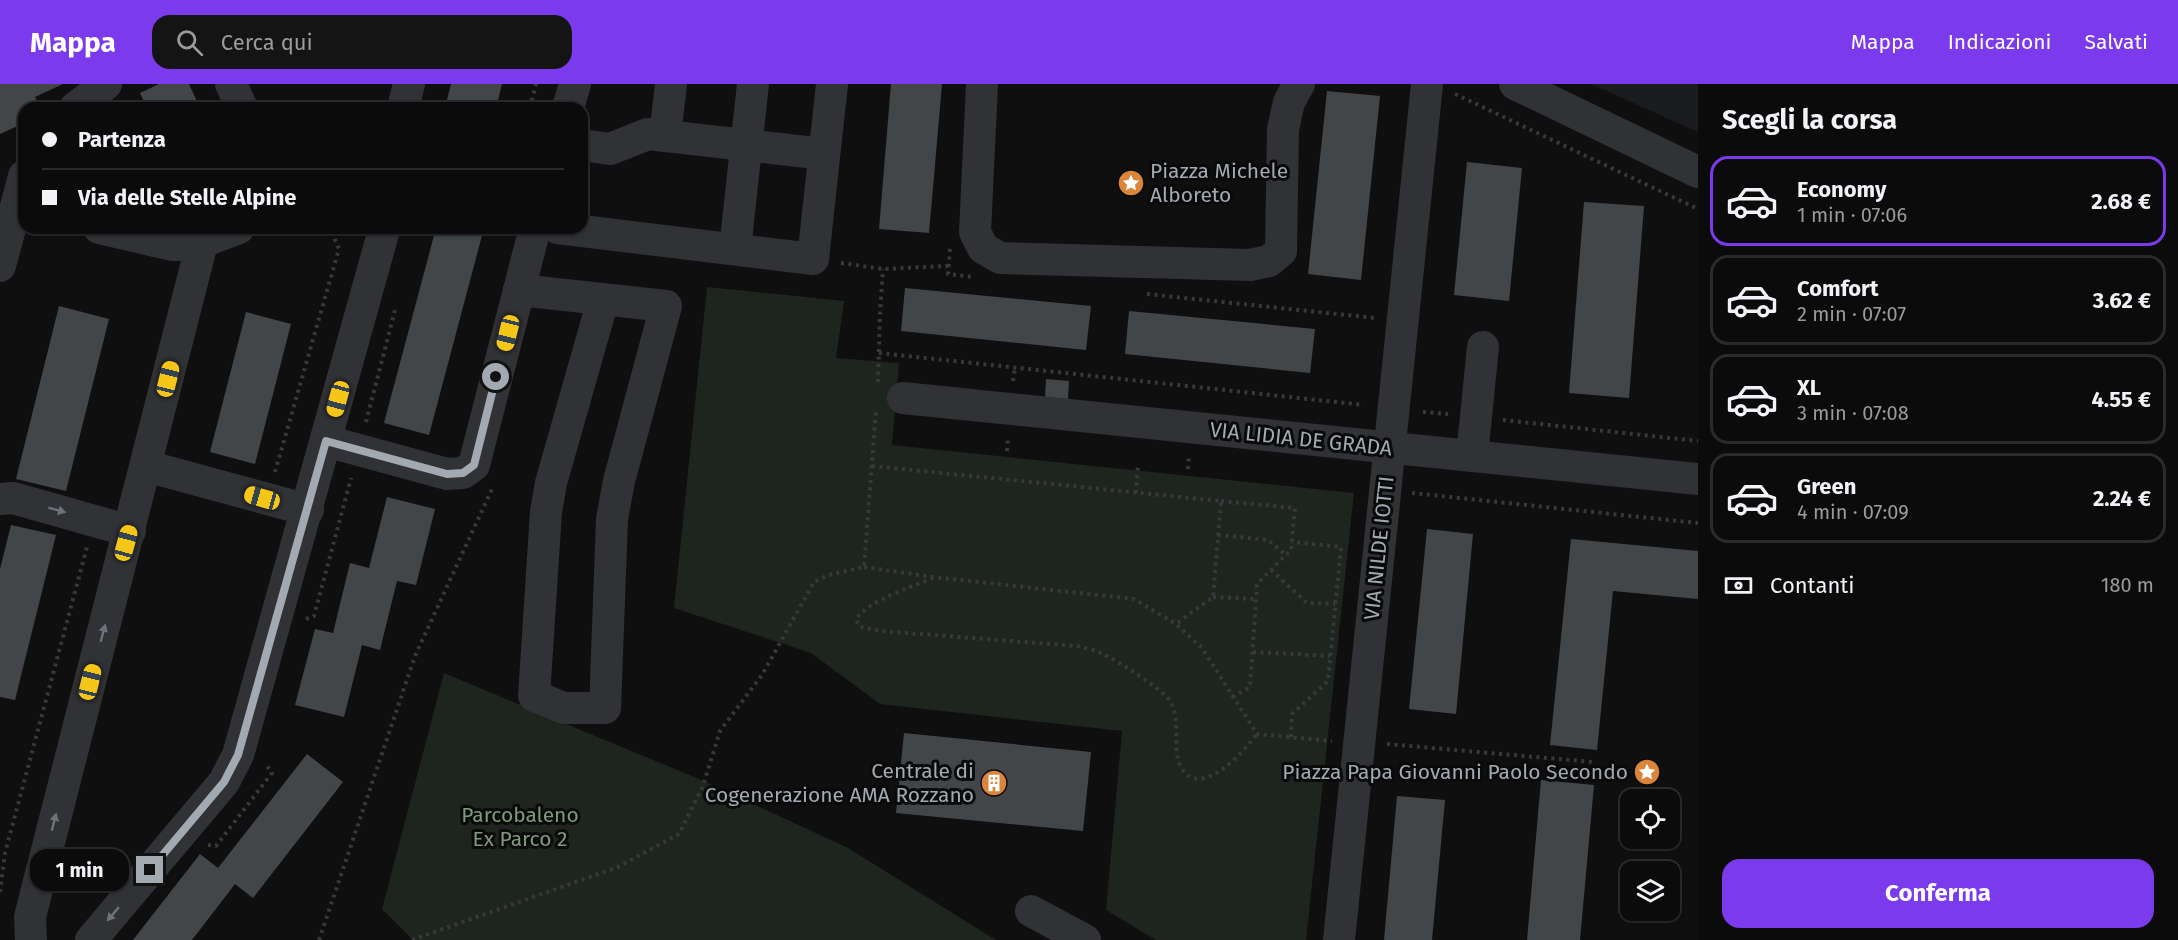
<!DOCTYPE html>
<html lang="it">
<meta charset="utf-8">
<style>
:root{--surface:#0b0b0c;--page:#141415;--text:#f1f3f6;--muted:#9a9b9d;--line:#2b2b2d;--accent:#7c3aed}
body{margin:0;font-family:"Fira Sans",sans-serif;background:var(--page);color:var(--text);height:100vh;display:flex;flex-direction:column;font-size:22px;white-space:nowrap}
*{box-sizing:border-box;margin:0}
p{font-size:20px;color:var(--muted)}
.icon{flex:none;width:33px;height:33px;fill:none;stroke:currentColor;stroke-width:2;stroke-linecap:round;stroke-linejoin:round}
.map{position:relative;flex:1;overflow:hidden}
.panel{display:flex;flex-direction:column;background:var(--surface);width:480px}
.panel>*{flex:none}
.banner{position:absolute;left:18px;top:18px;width:570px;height:132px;border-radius:18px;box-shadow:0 2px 4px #0004,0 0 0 2px var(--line);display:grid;align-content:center;height:132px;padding:0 24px;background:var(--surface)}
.fabs{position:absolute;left:1620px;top:705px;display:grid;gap:12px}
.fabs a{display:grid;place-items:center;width:60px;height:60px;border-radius:12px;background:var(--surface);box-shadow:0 2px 4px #0004,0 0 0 2px var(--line);font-size:30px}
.end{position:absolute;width:27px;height:27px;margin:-14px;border:8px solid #a2a9b0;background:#111;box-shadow:0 0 0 3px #111}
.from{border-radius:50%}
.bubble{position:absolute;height:42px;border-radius:18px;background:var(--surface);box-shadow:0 2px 4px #0004,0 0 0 2px var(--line);font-size:20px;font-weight:700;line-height:42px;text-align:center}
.car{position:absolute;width:18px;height:36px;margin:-18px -9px;border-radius:8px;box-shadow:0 0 4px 2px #0007;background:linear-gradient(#f5c518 24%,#345 0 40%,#f5c518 0 76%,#345 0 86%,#f5c518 0)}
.banner b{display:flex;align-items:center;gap:21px;height:57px;font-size:22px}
.banner b+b{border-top:2px solid var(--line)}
.banner i{width:15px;height:15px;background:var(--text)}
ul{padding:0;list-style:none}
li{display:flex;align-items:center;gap:18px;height:90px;margin:0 12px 9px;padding:0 12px;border:3px solid var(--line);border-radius:18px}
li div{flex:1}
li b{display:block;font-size:22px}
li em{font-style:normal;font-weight:700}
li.current{border-color:var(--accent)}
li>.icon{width:54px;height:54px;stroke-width:1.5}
h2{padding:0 24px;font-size:27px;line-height:72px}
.pay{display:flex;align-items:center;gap:15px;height:66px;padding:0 24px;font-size:22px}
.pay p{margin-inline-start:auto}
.cta{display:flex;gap:12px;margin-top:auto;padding:12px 24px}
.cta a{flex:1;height:69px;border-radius:18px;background:var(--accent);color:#fff;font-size:24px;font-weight:700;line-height:69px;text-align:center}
header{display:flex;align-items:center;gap:36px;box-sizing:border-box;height:84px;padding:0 30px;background:var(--accent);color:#fff}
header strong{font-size:28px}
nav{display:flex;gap:33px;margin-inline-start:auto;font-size:21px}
.search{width:420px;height:54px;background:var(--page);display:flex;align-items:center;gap:15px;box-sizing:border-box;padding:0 21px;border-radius:18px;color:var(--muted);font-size:22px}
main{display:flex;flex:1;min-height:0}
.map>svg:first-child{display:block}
</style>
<header>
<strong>Mappa</strong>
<div class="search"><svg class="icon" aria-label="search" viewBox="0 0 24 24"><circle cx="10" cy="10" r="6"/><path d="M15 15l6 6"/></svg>Cerca qui</div>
<nav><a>Mappa</a><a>Indicazioni</a><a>Salvati</a></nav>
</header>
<main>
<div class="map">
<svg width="1698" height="856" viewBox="0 0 1698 856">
<rect width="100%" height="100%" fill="#0f0f10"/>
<!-- built -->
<path fill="#1b1c1d" d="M1591 0H1698V48Z"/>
<!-- green -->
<g fill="#1e241e">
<path d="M707 203 844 217 836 274 899 279 892 361 1354 409 1306 856H1156L1106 826 1122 647 880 620 811 569 674 524Z"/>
<path d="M444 589 706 698 848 764 996 856H413L382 825Z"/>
</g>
<!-- building -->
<g fill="#434648">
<path d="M0 0H63L35 13 40 24H24V39L0 50Z"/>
<path d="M159 0H189L200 24H147L140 9Z"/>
<path d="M451 0H502L496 24H445Z"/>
<path d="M891 0H942L929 149 879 145Z"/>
<path d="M1327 7 1380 12 1361 196 1308 190Z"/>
<path d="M1467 78 1522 84 1509 217 1454 211Z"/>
<path d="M1584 118 1644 122 1629 314 1569 309Z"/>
<path d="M436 144H484L429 351 384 339Z"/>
<path d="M905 204 1091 222 1086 266 901 247Z"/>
<path d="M59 222 109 235 66 407 16 395Z"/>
<path d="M1129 227 1315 245 1310 289 1125 270Z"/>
<path d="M246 228 291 240 255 380 210 368Z"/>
<path d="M1046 295 1069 297 1068 315 1045 314Z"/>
<path d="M387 413 435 425 416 501 397 497 380 566 362 561 344 633 295 621 315 545 333 549 350 479 369 484Z"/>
<path d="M11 441 56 451 15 616 0 613V485Z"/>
<path d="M1427 445 1473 450 1456 630 1409 625Z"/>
<path d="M1571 455 1698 467V515L1613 507 1597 666 1550 661Z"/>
<path d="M904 649 1091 668 1083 747 896 729Z"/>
<path d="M307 670 343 698 253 814 235 800 192 856H133L200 770 218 784Z"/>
<path d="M1541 696 1594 701 1580 856H1527Z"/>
<path d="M1397 712 1445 716 1432 856H1384Z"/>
</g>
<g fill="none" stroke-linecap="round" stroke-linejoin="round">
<!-- path -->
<g stroke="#37393c" stroke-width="4" stroke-dasharray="3 4.5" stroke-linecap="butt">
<path d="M1455 10 1698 125"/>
<path d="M530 24 536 0"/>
<path d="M950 165 948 190 973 193"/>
<path d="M841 179 883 185 948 182"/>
<path d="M1147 210 1375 234"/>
<path d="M879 269 1364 321"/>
<path d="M1013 297 1015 283"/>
<path d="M878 298 880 229 883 185"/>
<path d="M1423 328 1448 330"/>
<path d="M1503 336 1698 357"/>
<path d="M366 338 395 226"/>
<path d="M1007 367 1008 353"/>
<path d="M872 382 1221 417 1213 513 1176 540"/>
<path d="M1188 385 1189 372"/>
<path d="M275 388 339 165 330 144"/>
<path d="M1136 409 1138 380"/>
<path d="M1412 409 1698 439"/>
<path d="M1221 417 1295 424 1291 466 1257 500 1250 603 1232 613"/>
<path d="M1218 451 1268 456 1286 471"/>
<path d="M864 483 933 493 1134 515 1176 540 1202 564 1257 650 1332 657"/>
<path d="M1271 486 1307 519 1335 520"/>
<path d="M933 494C912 503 866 517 856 536L860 543 880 547 1077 562C1085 564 1095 566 1103 570 1115 575 1161 605 1168 614 1183 635 1171 660 1180 681 1198 719 1244 668 1257 650"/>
<path d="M1213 513 1256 515"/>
<path d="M306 535 314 532 351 394"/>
<path d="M1253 568 1330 572"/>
<path d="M1291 653 1292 630 1328 597 1341 463 1292 458"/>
<path d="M1387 660 1593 678"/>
<path d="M208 761 216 762 272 689 265 679"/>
<path d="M0 808 5 769 87 463"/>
<path d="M319 856 415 572 492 405"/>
<path d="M412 856 618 783 679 750 703 702 720 647 762 591 814 498 828 491 864 483 876 326"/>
</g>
<!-- minor -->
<g stroke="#313235" stroke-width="32">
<path d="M231 0 242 24"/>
<path d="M982 0 975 148 983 164 1000 174 1250 181 1269 177 1281 167 1283 45 1289 18 1299 0"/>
<path d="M1515 0 1698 88"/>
<path d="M75 24 106 0"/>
<path d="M403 24 409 0"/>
<path d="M568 24 575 0"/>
<path d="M665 52 671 0"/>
<path d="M582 61 610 65 648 50 824 70"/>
<path d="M99 144 172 161H194L239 144"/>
<path d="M557 144 813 175 832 0"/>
<path d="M735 165 753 0"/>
<path d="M0 182 24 92"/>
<path d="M519 206 666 222 619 397 612 435 605 624H564L534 612 546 428 551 399 603 216"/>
<path d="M903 314 1698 395"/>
<path d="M326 357 447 390 463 389 474 381 535 144"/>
<path d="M1472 372 1483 263"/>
<path d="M146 382 308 426"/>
<path d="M0 415 13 414 130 447"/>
<path d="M1031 827 1085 856"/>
<path d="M31 856 30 833 202 159"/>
<path d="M91 856 224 698 238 671 384 146"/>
<path d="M1339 856 1427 0"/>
</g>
</g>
<!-- one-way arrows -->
<defs><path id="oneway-solid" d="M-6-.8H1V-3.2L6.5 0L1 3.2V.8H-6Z" transform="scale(1.5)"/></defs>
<g fill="#6f7379">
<use href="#oneway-solid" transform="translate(57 426) rotate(15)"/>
<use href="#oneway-solid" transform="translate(103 549) rotate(-75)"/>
<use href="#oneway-solid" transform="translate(54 738) rotate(-76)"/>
<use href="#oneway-solid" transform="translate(113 830) rotate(130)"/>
</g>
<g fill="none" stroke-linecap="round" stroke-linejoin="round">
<!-- route -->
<path stroke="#a2a9b0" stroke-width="8" d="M150 786 224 698 238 671 326 357 447 390 463 389 474 381 496 293"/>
</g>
<!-- icons -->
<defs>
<symbol id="sight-disc" viewBox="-11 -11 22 22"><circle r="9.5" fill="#db843c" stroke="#0a0a0b"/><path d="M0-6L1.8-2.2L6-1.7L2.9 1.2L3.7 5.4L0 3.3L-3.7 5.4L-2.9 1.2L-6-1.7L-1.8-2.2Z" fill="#fff"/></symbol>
<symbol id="building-disc" viewBox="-11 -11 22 22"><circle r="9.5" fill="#db843c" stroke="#0a0a0b"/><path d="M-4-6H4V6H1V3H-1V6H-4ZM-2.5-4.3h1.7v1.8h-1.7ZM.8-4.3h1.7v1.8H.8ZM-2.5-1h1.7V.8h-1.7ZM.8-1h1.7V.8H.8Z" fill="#fff"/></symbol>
</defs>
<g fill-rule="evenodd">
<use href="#sight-disc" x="1116" y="84" width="30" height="30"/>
<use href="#sight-disc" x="1632" y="673" width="30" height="30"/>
<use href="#building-disc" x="979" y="684" width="30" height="30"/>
</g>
<g text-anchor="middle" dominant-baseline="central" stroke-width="6" stroke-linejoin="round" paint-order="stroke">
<!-- poi labels -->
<g font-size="21" fill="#a2a9b0" stroke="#0a0a0b" text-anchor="end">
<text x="1150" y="87" text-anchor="start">Piazza Michele<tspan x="1150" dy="24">Alboreto</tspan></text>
<text x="974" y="687">Centrale di<tspan x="974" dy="24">Cogenerazione AMA Rozzano</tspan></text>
<text x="1628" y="688">Piazza Papa Giovanni Paolo Secondo</text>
</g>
<!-- street labels -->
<g font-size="21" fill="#a2a9b0" stroke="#0a0a0b">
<text transform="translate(1301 355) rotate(6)">VIA LIDIA DE GRADA</text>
<text transform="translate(1379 464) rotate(-84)">VIA NILDE IOTTI</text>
</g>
<!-- park labels -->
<g font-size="21" fill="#7f997b" stroke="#0a0a0b">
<text x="520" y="731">Parcobaleno<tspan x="520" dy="24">Ex Parco 2</tspan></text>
</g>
</g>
</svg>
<div class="fabs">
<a><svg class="icon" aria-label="locate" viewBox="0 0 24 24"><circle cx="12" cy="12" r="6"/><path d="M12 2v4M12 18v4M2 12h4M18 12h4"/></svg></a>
<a><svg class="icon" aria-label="layers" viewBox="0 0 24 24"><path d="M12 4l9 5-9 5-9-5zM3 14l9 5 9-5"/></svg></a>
</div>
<i class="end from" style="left:496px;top:293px"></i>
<i class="end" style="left:150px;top:786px"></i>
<div class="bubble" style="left:30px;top:765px;width:99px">1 min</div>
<i class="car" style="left:508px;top:249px;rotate:194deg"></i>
<i class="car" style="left:168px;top:295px;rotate:14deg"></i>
<i class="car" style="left:338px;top:315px;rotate:195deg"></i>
<i class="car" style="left:262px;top:414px;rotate:286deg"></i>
<i class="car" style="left:126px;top:459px;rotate:15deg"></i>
<i class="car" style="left:90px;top:598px;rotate:14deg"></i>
<div class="banner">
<b><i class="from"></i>Partenza</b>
<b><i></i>Via delle Stelle Alpine</b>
</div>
</div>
<section class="panel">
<h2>Scegli la corsa</h2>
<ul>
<li class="current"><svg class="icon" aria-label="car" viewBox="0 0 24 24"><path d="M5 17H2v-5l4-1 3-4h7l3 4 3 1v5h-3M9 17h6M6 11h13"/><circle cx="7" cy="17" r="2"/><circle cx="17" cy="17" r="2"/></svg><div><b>Economy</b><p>1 min · 07:06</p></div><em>2.68 €</em></li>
<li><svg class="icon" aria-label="car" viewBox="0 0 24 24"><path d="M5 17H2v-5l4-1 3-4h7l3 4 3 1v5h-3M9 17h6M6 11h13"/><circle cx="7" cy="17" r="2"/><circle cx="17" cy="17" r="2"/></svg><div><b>Comfort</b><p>2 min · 07:07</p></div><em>3.62 €</em></li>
<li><svg class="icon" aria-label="car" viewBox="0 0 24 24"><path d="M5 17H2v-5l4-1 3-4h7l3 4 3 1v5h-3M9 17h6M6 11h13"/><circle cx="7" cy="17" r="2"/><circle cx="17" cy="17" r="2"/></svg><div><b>XL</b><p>3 min · 07:08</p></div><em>4.55 €</em></li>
<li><svg class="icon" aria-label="car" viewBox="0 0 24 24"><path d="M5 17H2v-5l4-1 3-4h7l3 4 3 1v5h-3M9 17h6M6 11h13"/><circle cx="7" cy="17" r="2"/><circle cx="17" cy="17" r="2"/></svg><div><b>Green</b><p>4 min · 07:09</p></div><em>2.24 €</em></li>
</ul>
<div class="pay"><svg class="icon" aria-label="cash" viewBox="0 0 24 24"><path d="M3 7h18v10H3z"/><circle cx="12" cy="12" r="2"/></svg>Contanti<p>180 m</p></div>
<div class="cta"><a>Conferma</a></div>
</section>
</main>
